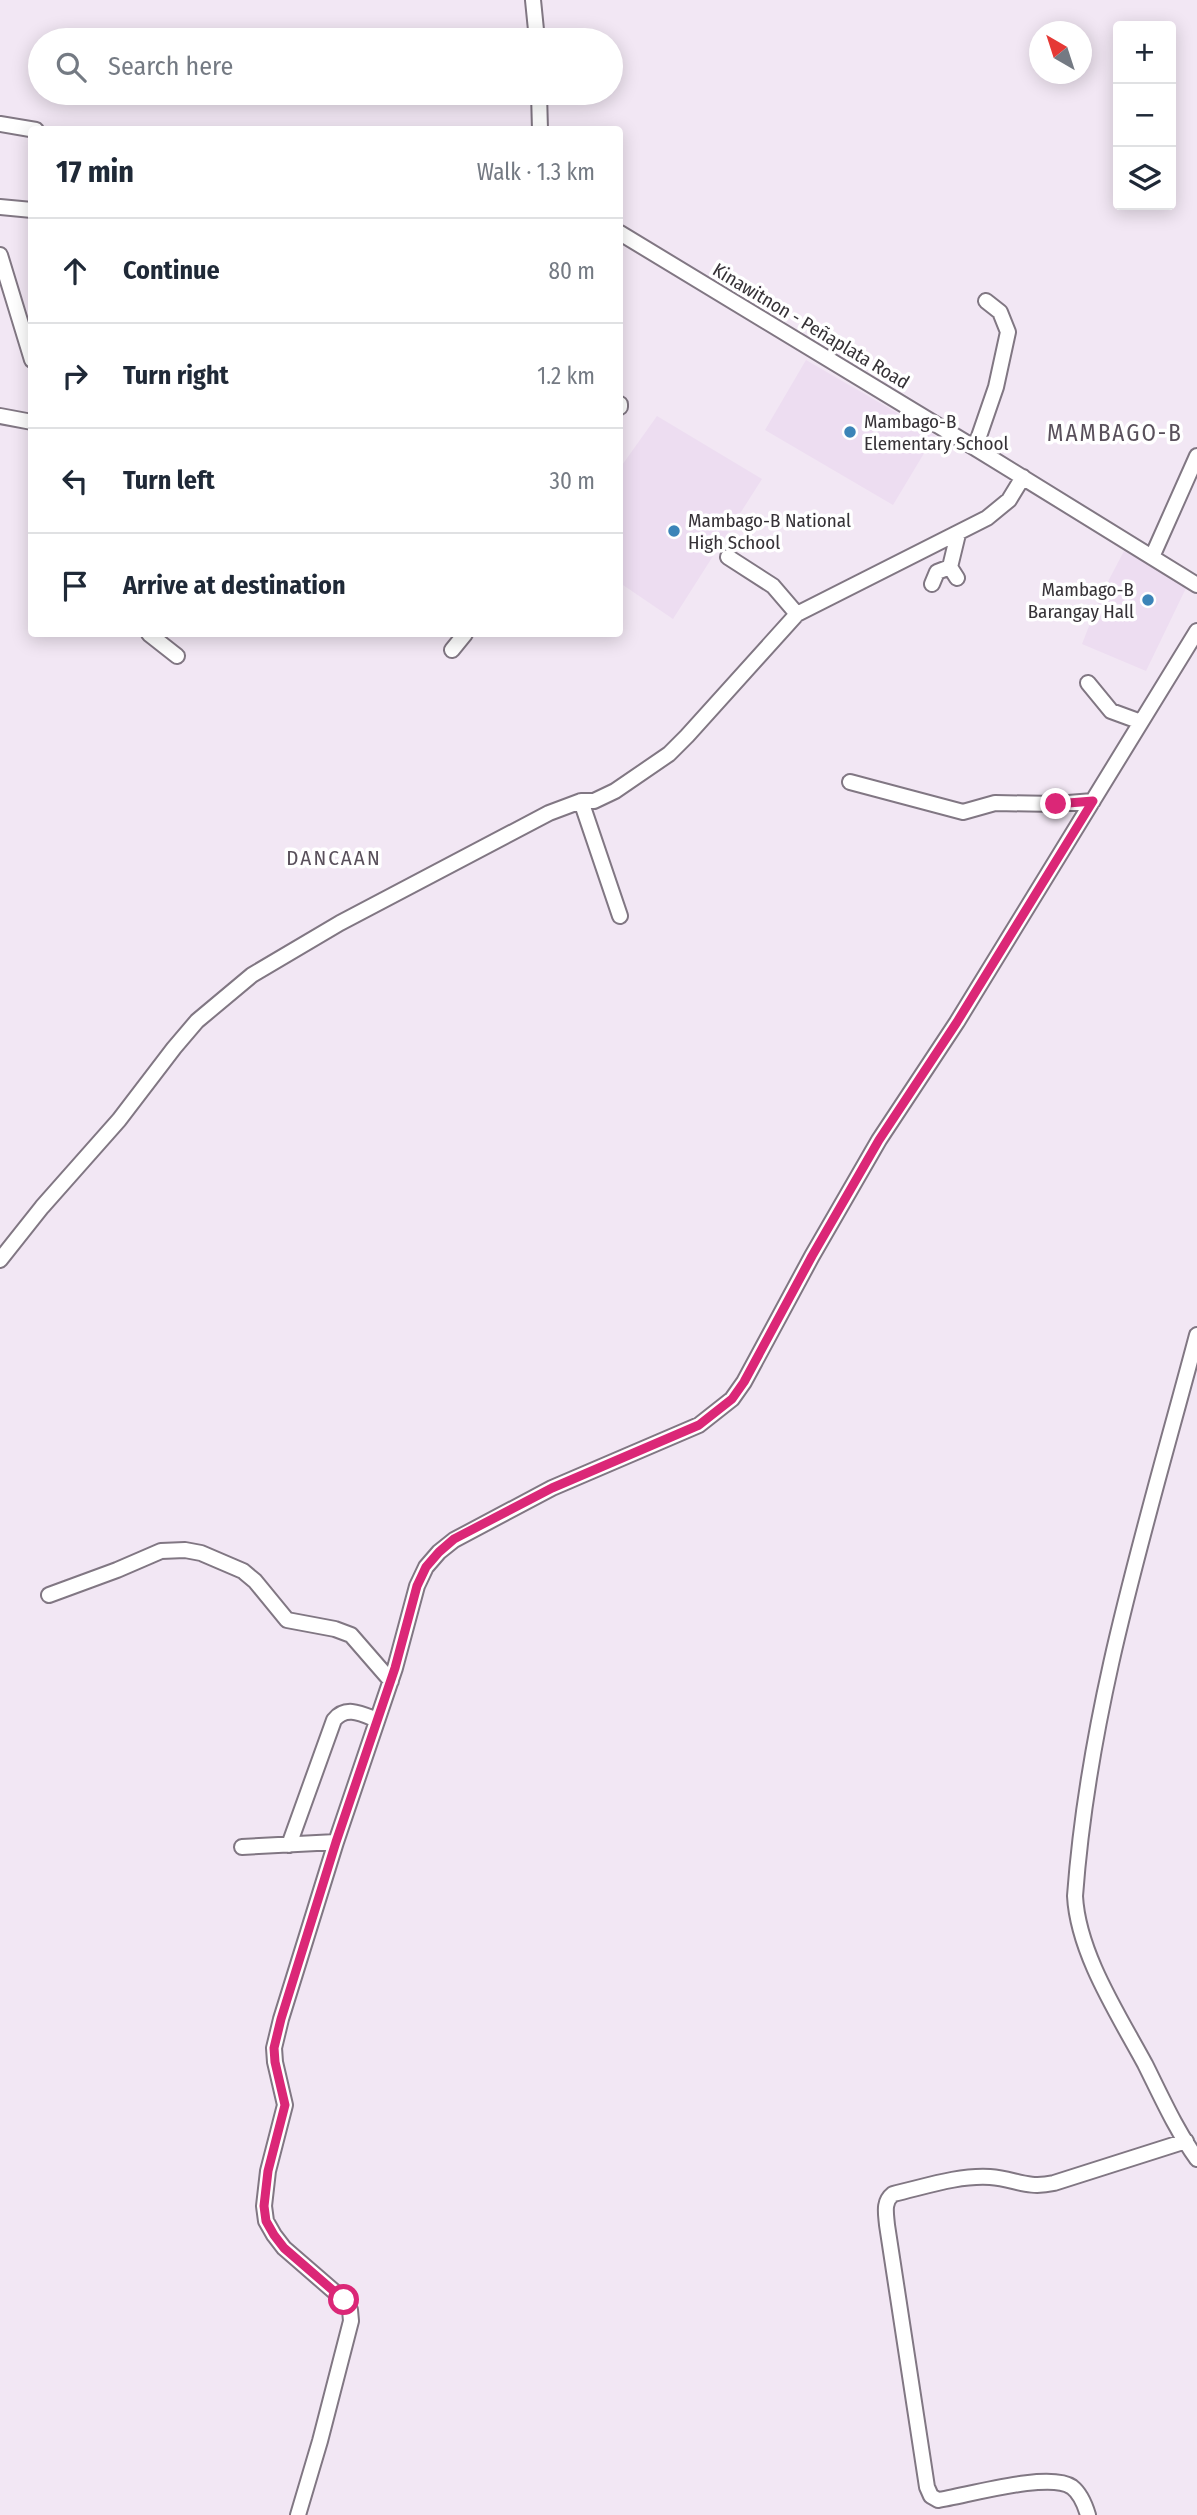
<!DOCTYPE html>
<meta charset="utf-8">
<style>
:root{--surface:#fff;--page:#f6f6f7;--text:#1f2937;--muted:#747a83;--line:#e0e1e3}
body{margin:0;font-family:"Fira Sans Condensed",sans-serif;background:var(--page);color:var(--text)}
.controls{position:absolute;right:21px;top:21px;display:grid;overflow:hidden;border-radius:7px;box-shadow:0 4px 18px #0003}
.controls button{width:63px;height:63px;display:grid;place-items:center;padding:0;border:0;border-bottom:2px solid var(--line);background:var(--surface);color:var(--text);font:35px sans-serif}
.compass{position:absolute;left:1029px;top:21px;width:63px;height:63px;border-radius:50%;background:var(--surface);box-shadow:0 4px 18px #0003;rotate:321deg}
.stop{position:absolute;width:21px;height:21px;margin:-16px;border:5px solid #db2777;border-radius:50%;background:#fff}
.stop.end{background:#db2777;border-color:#fff;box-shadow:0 2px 7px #0008}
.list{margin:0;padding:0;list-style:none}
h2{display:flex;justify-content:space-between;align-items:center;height:91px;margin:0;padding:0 28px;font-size:30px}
h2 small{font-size:23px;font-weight:400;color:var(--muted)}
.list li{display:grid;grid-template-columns:46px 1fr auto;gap:21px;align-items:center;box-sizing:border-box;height:105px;padding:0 28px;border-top:2px solid var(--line)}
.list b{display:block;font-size:26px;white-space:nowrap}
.list em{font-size:23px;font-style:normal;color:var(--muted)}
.icon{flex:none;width:38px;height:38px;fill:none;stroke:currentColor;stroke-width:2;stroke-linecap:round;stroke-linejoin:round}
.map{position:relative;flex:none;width:1197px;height:2515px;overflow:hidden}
.search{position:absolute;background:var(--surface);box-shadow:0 4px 18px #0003;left:28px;top:28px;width:595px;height:77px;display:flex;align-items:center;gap:18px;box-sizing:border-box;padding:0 24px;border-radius:38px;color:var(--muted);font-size:26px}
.panel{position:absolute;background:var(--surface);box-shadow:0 4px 18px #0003;left:28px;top:126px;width:595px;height:511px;border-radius:7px}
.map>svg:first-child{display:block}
.built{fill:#edddf1}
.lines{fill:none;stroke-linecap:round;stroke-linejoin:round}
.minor-casing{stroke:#817783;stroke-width:18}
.minor{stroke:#fff;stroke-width:14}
.route{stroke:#db2777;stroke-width:9}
.poi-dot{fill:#3b84b8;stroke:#fff;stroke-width:2.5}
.labels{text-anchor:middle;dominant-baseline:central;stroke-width:7;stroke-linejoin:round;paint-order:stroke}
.street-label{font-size:19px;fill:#363237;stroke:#fff}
.poi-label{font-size:19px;fill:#363237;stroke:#fff;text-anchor:start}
.neighbourhood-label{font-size:21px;letter-spacing:2px;fill:#59505b;stroke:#fff}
.quarter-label{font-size:23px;letter-spacing:2px;fill:#59505b;stroke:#fff}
</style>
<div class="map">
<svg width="1197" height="2515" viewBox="0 0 1197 2515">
<rect width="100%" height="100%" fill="#f2e7f4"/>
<path class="built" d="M806 360 935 435 893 505 765 430Z
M657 416 762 479 673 619 620 583V468Z
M1124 551 1187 586 1146 671 1082 644 1102 593Z"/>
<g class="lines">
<defs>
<path id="minor" d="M533 0 537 40
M539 93 540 130
M0 124 36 130
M0 207 32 210
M620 233 975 448 1197 585
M0 255 32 360
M620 404V407
M0 416 32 422
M975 448 996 387 1008 332 1000 312 986 301
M728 557 773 586 797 614
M1152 557 1197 456
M957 578 950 567 958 534
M932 584 937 572 950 567
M149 634 177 656
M452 650 465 634
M1088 683 1111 711 1141 722
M850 782 963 812 995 803 1056 804 1093 801
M581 801 620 916
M0 1260 42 1207 119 1120 174 1048 197 1021 252 975 340 923 549 813 581 801H594L615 791 669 754 687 736 797 614 987 518 1009 500 1023 477
M1197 1335C1148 1520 1089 1704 1075 1896 1078 1953 1118 2014 1145 2064 1161 2096 1176 2130 1197 2159
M49 1595 117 1570 161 1551 185 1550 201 1553 243 1571 255 1581 287 1620 335 1629 351 1635 391 1681
M289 1845 334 1720C346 1705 362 1714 377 1720
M242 1847 336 1842
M298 2515 320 2441 351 2321 350 2310 344 2300 284 2248 274 2235 266 2221 264 2206 268 2171 285 2105 275 2062 274 2048 281 2019 336 1842 395 1668 417 1586 426 1567 439 1552 454 1540 552 1488 699 1425 732 1399 744 1382 812 1256 879 1140 957 1022 1197 631
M1088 2515C1085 2505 1081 2494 1072 2487 1049 2471 966 2496 938 2500L931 2496 927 2487 887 2225C886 2213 883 2202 893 2194 924 2187 958 2175 990 2177 1016 2179 1026 2189 1054 2183L1186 2141"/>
</defs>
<use href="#minor" class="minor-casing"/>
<use href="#minor" class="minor"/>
</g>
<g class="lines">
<path class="route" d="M344 2300 284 2248 274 2235 266 2221 264 2206 268 2171 285 2105 275 2062 274 2048 281 2019 336 1842 395 1668 417 1586 426 1567 439 1552 454 1539 552 1488 699 1425 732 1399 744 1382 812 1256 879 1140 957 1022 1093 801 1056 804"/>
</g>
<g class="poi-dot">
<circle cx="850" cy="432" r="7"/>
<circle cx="674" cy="531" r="7"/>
<circle cx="1148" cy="600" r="7"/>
</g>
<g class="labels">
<g class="street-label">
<text transform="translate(811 326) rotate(31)">Kinawitnon - Peñaplata Road</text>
</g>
<g class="poi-label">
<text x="864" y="421">Mambago-B<tspan x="864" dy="22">Elementary School</tspan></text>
<text x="688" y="520">Mambago-B National<tspan x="688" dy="22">High School</tspan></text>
<text x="1134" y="589" text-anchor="end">Mambago-B<tspan x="1134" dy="22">Barangay Hall</tspan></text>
</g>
<g class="neighbourhood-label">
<text x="334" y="858">DANCAAN</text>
</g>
<g class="quarter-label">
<text x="1115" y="433">MAMBAGO-B</text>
</g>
</g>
</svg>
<div class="controls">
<button>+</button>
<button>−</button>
<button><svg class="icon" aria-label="layers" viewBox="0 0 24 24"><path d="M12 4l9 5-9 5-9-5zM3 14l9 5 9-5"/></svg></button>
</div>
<svg class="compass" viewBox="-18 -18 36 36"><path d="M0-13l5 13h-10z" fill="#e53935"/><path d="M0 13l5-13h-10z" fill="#747a83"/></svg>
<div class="stop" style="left:344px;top:2300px"></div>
<div class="stop end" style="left:1056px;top:804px"></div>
<div class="search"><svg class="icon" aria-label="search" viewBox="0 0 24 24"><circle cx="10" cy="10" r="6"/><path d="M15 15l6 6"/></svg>Search here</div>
<section class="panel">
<h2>17 min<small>Walk · 1.3 km</small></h2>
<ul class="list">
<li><svg class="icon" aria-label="ahead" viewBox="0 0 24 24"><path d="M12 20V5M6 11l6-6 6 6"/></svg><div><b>Continue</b></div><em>80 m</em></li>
<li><svg class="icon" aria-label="right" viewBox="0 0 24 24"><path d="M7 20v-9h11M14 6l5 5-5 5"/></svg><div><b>Turn right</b></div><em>1.2 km</em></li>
<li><svg class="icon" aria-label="left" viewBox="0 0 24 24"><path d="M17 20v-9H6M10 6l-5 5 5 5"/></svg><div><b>Turn left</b></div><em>30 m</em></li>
<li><svg class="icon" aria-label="arrive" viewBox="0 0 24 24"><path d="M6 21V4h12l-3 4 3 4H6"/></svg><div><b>Arrive at destination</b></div></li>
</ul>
</section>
</div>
